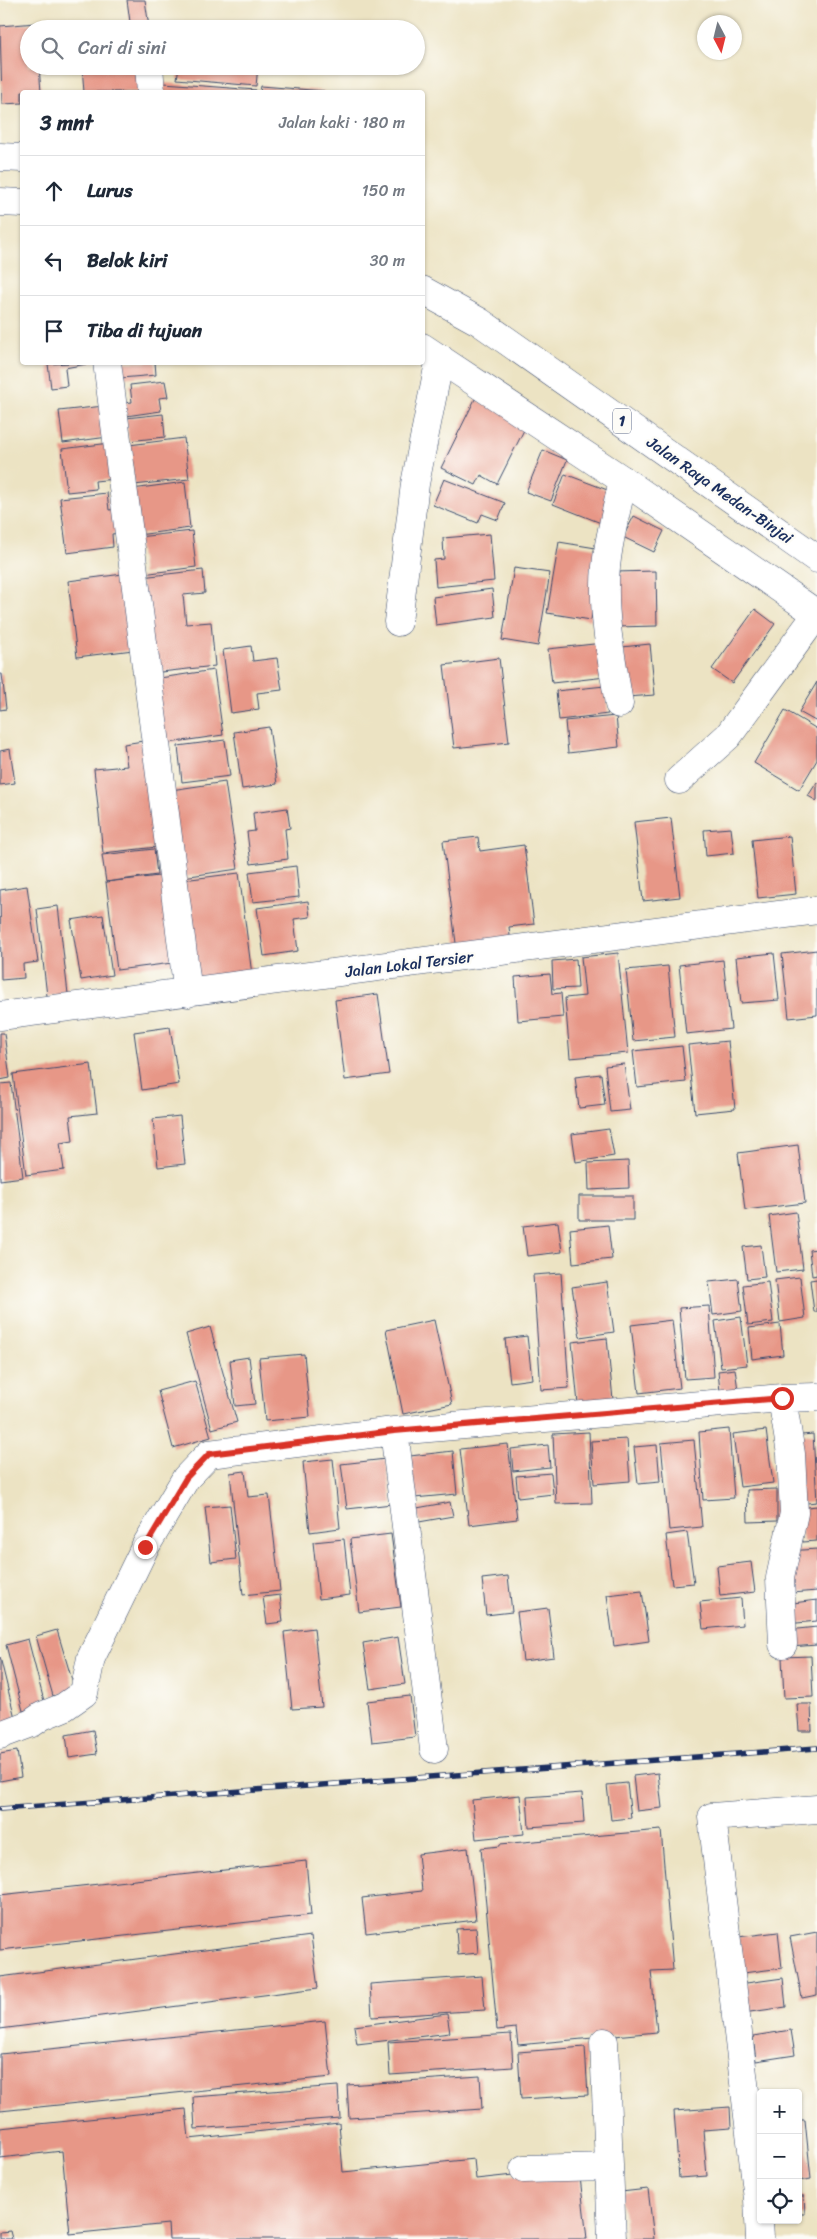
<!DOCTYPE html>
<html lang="id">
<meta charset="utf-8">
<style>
:root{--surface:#fff;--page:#f6f6f7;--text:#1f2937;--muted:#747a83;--line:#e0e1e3}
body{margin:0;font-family:Sriracha,sans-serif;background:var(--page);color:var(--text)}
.controls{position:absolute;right:15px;bottom:15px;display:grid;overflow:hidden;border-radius:5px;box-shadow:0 1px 4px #0004}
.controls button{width:45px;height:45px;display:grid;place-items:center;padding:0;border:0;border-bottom:1px solid var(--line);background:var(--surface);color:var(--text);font:25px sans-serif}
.compass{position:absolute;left:697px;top:15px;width:45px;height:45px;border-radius:50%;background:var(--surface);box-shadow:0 1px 4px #0004;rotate:173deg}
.stop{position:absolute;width:15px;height:15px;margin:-11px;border:4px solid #d93025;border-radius:50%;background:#fff}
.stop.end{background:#d93025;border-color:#fff;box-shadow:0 1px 5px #0008}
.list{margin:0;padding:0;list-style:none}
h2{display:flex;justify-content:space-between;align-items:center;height:65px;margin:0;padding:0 20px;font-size:21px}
h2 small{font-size:16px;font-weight:400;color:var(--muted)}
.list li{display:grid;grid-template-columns:32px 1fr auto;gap:15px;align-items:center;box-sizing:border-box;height:70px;padding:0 20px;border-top:1px solid var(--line)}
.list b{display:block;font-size:19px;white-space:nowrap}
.list em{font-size:16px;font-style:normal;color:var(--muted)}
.icon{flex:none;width:28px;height:28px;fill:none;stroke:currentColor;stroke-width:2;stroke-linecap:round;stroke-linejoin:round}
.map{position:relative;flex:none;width:817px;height:2239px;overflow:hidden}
.search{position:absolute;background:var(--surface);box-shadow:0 1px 4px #0004;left:20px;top:20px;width:405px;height:55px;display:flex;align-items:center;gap:12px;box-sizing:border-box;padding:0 18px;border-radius:28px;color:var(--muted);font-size:19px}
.panel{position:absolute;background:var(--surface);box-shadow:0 1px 4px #0004;left:20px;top:90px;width:405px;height:275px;border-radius:5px}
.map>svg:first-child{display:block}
.building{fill:#e79787}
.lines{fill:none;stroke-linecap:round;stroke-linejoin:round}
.minor-casing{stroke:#3a4a6d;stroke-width:29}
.major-casing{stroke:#3a4a6d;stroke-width:29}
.minor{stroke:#fff;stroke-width:28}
.major{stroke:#fff;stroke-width:28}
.rail-casing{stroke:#1b2f5e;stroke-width:5.5}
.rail{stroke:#fdfcf7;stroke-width:4;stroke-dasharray:11;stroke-linecap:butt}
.route{stroke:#d93025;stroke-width:6}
.labels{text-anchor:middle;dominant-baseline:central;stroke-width:5;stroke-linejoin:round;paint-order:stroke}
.shield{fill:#fdfcf7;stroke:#5f6c8c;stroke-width:1}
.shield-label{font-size:15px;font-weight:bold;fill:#1b2f5e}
.street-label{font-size:16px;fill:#1b2f5e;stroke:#fdfcf7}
</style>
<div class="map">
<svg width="817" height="2239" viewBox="0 0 817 2239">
<rect width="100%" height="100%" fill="#fdfcf7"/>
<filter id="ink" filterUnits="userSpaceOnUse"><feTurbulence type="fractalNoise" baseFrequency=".02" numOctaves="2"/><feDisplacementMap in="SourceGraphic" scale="10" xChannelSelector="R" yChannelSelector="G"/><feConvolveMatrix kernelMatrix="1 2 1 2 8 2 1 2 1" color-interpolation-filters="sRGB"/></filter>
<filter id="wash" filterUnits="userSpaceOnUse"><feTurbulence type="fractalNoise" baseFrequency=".0096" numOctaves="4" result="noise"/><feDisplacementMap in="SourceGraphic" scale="20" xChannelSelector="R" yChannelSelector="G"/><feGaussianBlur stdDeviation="1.12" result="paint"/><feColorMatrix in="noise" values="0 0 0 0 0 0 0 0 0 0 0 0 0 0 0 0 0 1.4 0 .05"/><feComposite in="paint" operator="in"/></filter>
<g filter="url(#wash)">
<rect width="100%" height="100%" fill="#ece3c3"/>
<g id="blocks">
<path class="building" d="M127 0H145L149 27 131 29Z
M36 23V29H29V66H39L41 92H22V103L2 104 0 26Z
M82 66H140L142 92H84Z
M179 66H258L256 86 177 79Z
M164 83 256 90 255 92H163Z
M261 86 324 91V92H260Z
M97 362 65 368 67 386 51 388 48 364Z
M119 362H155L156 375 121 378Z
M165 381 168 397 159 398 161 411 126 416 124 403 132 402 130 385Z
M475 399 527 424 497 484 481 475 476 485 441 468Z
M104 406 108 437 63 443 59 411Z
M163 414 165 437 129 441 126 418Z
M184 438 189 479 134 485 129 445Z
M110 443 115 479 95 481 96 489 67 492 62 449Z
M543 450 567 460 551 501 526 492Z
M565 474 618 494 606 525 553 504Z
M444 479 505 503 498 520 482 514 478 523 433 505Z
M185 482 190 528 138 535 132 489Z
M107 493 109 510 117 509 119 533 112 534 113 547 67 553 60 498Z
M634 516 664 531 654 552 623 537Z
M192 531 196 567 143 574 138 537Z
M490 534 494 581 436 587 434 560 444 559 443 538Z
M559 542 602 549 591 620 547 613Z
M514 568 550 573 538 646 502 640Z
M203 570 205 593 183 595 186 624 211 622 215 666 152 673 141 577Z
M656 571 657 626 616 627 615 572Z
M123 574 133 650 77 657 68 581Z
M492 589 495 617 436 625 433 597Z
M755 609 775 624 732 683 712 669Z
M603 643 606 677 552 683 548 649Z
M650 644 655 695 627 697 622 647Z
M251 646 253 661 277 658 282 690 257 693 259 709 231 713 223 650Z
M499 658 509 742 454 748 444 665Z
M214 670 223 735 162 744 153 679Z
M0 674H2L6 709 0 710Z
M817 682V722L799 712Z
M605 686 608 714 559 720 556 691Z
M785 710 817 729V760L799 790 754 763Z
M616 716 619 747 568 753 565 721Z
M269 727 277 784 242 789 234 732Z
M225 740 230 776 182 782 178 746Z
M143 741 166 846 103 853 94 769 127 766 124 744Z
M10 749 15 783 0 785V751Z
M225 782 238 869 183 877 171 790Z
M817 782V801L808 796Z
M287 808 290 828 285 829 288 859 251 864 247 832 255 831 253 813Z
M671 818 680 897 643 901 634 822Z
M731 828 734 853 706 856 704 830Z
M790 836 796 894 758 898 752 840Z
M478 837 480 851 524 845 534 924 509 927 511 944 457 951 443 841Z
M154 849 157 875 106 882 102 855Z
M296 866 299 897 253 902 249 872Z
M239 873 252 975 196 982 183 880Z
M168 875 172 963 117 970 106 882Z
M27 886 38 962 23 964 24 978 1 980 0 890Z
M308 901 310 917 294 919 298 951 264 956 257 908Z
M58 906 68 994 47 996 37 909Z
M103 915 112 975 81 980 71 920Z
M817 950V1015L789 1018 782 954Z
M618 953 628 1053 570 1058 565 998 585 996 581 957Z
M774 953 779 1000 741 1003 736 957Z
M576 959 578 988 553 989 552 961Z
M723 960 731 1029 686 1034 679 965Z
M668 966 675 1037 633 1041 626 970Z
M550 974 552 994 561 993 563 1017 518 1021 515 977Z
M378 994 389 1074 345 1080 335 1000Z
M170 1027 179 1084 142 1090 134 1032Z
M0 1033H4L10 1078 0 1080Z
M728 1041 735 1109 695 1113 688 1045Z
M682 1046 686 1082 637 1087 633 1051Z
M91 1064 97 1113 70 1116 73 1141 60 1143 64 1170 26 1175 13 1074Z
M624 1064 630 1110 610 1112 605 1066Z
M601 1074 605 1105 579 1108 575 1077Z
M11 1083 23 1177 0 1180V1084Z
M180 1116 185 1164 158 1167 153 1119Z
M609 1129 614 1156 576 1162 572 1134Z
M798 1145 805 1203 745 1210 738 1153Z
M628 1161 629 1188 589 1190 588 1163Z
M579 1196H633V1220H579Z
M796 1212 803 1269 776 1272 769 1216Z
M558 1222 562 1252 527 1256 523 1226Z
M608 1225 612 1259 573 1263 570 1229Z
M761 1245 765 1277 747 1279 743 1247Z
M817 1249V1275L812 1276 809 1250Z
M561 1273 569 1388 541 1390 533 1275Z
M800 1277 805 1318 780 1322 775 1280Z
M738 1279 742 1311 713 1315 709 1282Z
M817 1279V1312H814L810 1280Z
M607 1282 614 1332 580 1337 572 1287Z
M768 1282 773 1322 748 1325 743 1285Z
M709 1306 714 1377 685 1379 679 1308Z
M741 1317 747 1365 721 1368 715 1321Z
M434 1320 452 1404 403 1414 386 1330Z
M672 1320 680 1388 639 1393 631 1325Z
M780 1324 783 1355 752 1359 749 1328Z
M210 1327 237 1422 212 1429 186 1334Z
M527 1336 532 1379 510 1382 505 1339Z
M607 1338 613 1400 578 1404 572 1342Z
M304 1354 310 1417 265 1421 259 1358Z
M249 1357 255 1404 235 1406 230 1360Z
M735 1369 738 1390 720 1392 718 1371Z
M195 1381 211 1437 173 1448 158 1391Z
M729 1429 734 1498 703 1500 699 1432Z
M766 1430 773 1483 740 1487 733 1434Z
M589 1432 592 1503 556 1504 553 1434Z
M813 1434 817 1502 797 1504 791 1436Z
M627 1439 630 1481 594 1484 591 1441Z
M694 1440 702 1527 669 1530 661 1443Z
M508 1444 517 1519 469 1525 460 1449Z
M548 1445 550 1467 513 1471 511 1449Z
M657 1445 660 1482 638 1484 634 1447Z
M453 1451 457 1494 414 1498 410 1456Z
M333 1459 340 1528 310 1532 303 1462Z
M386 1459 392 1504 347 1509 341 1464Z
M245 1471 248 1497 269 1495 280 1591 243 1595 230 1473Z
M551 1473 553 1494 518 1498 516 1476Z
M777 1489V1521L748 1522 747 1490Z
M450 1502 453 1516 419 1522 417 1508Z
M230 1505 236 1559 211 1562 205 1507Z
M817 1506V1541L803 1542 798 1508Z
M687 1532 694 1583 672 1585 666 1535Z
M391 1534 401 1607 359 1612 350 1539Z
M344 1539 350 1595 319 1599 313 1542Z
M817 1549V1591L792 1593 788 1551Z
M751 1562 755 1592 720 1596 717 1566Z
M508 1576 512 1612 486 1615 482 1579Z
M642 1591 649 1641 614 1646 607 1595Z
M280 1595 283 1622 267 1624 263 1597Z
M741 1598 743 1625 703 1629 700 1602Z
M817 1600V1621L787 1624 785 1604Z
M548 1608 554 1657 523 1661 517 1612Z
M817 1627V1645L790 1647 788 1630Z
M314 1628 322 1707 292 1709 284 1632Z
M57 1630 75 1690 53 1696 36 1636Z
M398 1637 405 1684 370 1689 363 1643Z
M28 1639 45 1705 23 1711 6 1645Z
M811 1656 813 1697 784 1698 782 1657Z
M0 1657 16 1722 0 1725Z
M410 1696 415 1737 372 1742 367 1701Z
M797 1704H811L812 1731H799Z
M93 1730 97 1754 69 1758 66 1735Z
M17 1751 21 1777 0 1781V1754Z
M658 1773 662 1808 637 1811 633 1776Z
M627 1783 631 1818 611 1820 607 1785Z
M582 1793 584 1823 529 1827 527 1797Z
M520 1795 524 1834 476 1839 472 1800Z
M661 1830 673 1970 651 1971 657 2032 518 2045 516 2028 497 2030 481 1848 500 1846V1844Z
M468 1848 476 1920 366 1933 362 1898 422 1891 418 1854Z
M306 1861 311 1915 0 1950V1895Z
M476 1928 478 1953 458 1955 456 1929Z
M778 1932 782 1968 743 1973 738 1937Z
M817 1932V1995L802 1998 790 1937Z
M311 1936 318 1988 0 2029V1977Z
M482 1976 485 2010 372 2017 370 1984Z
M783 1978 786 2007 743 2013 739 1984Z
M447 2014 450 2033 357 2044 354 2026Z
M325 2021 331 2077 0 2111V2054Z
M791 2030 795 2055 756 2061 753 2036Z
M511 2034 513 2067 390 2075 388 2042Z
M585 2047 588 2095 521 2099 518 2052Z
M480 2076 482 2109 349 2118 347 2085Z
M338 2086 340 2118 195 2129 193 2097Z
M730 2107 731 2128 703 2130 707 2176 679 2178 674 2111Z
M186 2109 189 2139 339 2123 343 2172 474 2159 476 2179 579 2168 587 2239H169L168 2224 70 2234 62 2151 0 2158V2128Z
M798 2120H805L811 2179 798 2181Z
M648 2189 654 2239H626L621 2192Z
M798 2196H804L805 2214H798Z
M10 2231 12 2239H0V2232Z"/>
</g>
</g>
<g filter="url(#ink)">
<use href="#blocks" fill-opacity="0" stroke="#3a4a6d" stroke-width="1"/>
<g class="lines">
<defs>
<path id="minor" d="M149 66 151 92
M107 362 188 993
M398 622 415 484 440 358
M619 704C613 665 604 626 605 586 605 551 616 514 623 480
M679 780 728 736 817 614
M0 1016 817 910
M782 1398 791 1454 794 1513 780 1578 783 1644
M394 1431 434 1749
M0 1735 32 1723 42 1716 64 1707 84 1693 91 1658 145 1547 186 1478 209 1454 394 1431 782 1398 817 1397
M604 2042 612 2239
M524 2169 609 2167
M760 2239 758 2199 712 1817 817 1809"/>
<path id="major" d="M0 157 22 158
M0 202 22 203
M422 290 480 322 817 559
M422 347 623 480 817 614"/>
</defs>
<use href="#minor" class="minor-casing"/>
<use href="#major" class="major-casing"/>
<use href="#minor" class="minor"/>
<use href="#major" class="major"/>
<defs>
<path id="rail" d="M0 1809 817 1748"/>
</defs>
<use href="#rail" class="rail-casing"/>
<use href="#rail" class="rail"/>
</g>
</g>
<g class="lines" filter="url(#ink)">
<path class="route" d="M145 1547 186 1478 209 1454 394 1431 782 1398"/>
</g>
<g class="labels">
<rect class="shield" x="613" y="408.5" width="18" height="25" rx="4"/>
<g class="shield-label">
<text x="622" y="421">1</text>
</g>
<g class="street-label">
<text transform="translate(720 490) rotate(35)">Jalan Raya Medan-Binjai</text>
<text transform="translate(409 964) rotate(-7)">Jalan Lokal Tersier</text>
</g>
</g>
</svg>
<div class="controls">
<button>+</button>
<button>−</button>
<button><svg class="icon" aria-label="locate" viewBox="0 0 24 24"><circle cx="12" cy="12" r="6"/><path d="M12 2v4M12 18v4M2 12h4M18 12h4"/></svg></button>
</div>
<svg class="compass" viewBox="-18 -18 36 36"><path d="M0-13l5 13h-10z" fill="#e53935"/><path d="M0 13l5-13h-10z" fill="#747a83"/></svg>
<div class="stop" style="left:782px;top:1398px"></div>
<div class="stop end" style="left:145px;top:1547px"></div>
<div class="search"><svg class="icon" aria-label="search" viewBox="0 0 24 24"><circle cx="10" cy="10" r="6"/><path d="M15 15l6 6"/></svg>Cari di sini</div>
<section class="panel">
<h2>3 mnt<small>Jalan kaki · 180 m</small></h2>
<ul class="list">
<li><svg class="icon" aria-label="ahead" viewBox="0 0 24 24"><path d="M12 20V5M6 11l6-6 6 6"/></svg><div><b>Lurus</b></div><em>150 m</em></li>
<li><svg class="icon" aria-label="left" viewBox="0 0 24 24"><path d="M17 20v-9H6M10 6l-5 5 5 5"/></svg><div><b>Belok kiri</b></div><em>30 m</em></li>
<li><svg class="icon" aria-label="arrive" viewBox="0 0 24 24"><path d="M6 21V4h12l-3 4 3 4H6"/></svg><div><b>Tiba di tujuan</b></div></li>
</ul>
</section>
</div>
